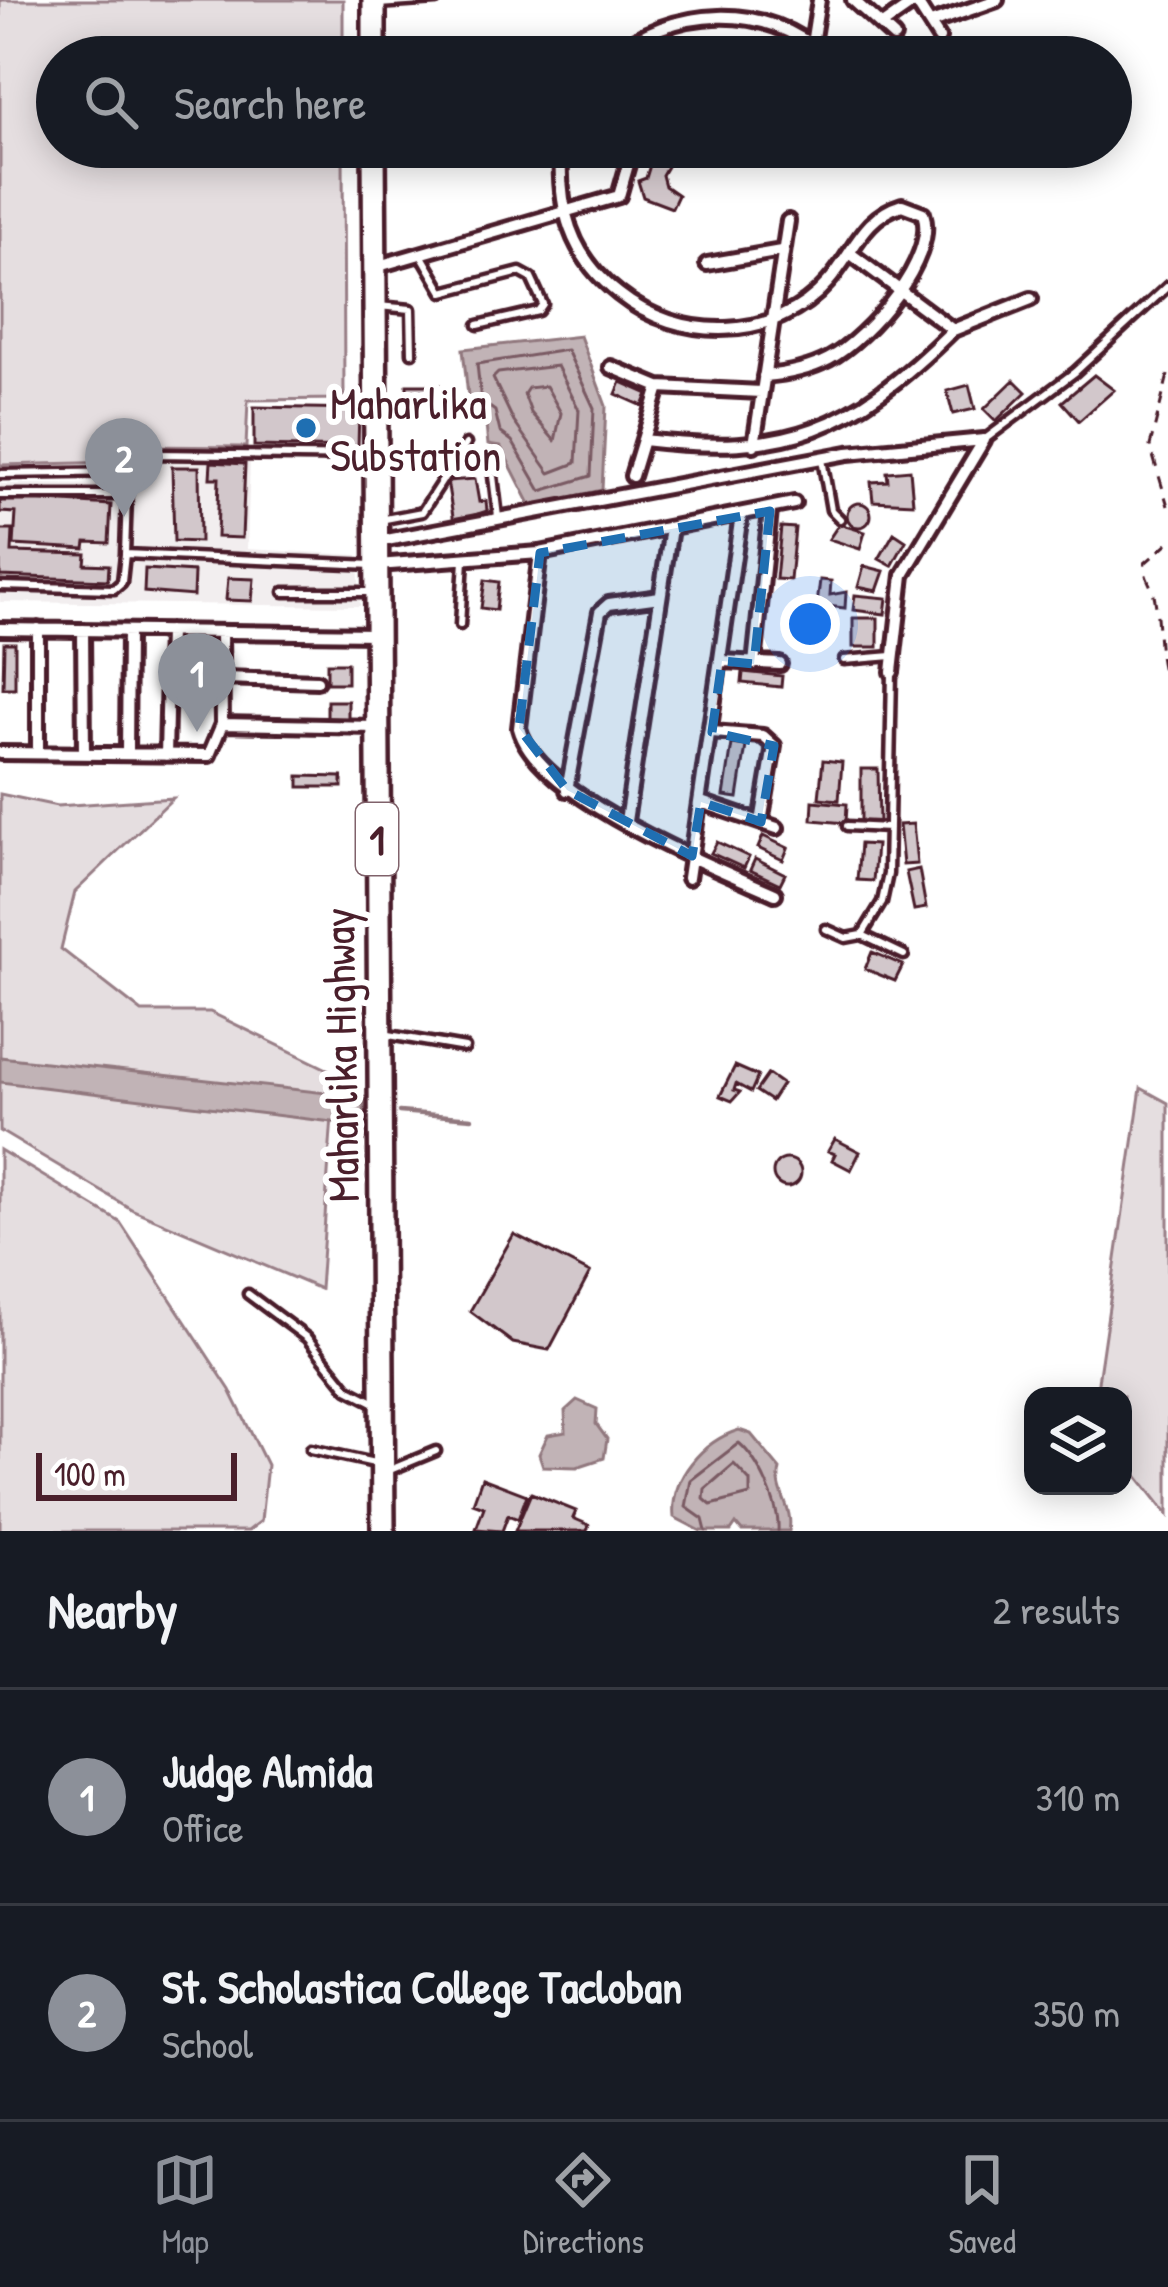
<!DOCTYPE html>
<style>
:root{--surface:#171b24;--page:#20242c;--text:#f1f3f6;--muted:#9ea1a6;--line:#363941;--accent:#8c9099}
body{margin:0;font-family:"Patrick Hand",sans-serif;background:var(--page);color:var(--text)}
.controls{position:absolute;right:36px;bottom:36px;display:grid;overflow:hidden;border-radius:24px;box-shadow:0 6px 30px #0003}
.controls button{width:108px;height:108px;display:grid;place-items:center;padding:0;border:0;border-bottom:3px solid var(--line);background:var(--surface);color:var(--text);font:60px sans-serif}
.scale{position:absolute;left:36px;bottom:30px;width:201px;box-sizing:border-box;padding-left:12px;border:6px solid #4a1f2b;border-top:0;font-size:33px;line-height:42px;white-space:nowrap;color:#4a1f2b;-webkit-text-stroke:9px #fff;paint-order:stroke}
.you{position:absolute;left:810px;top:624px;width:42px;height:42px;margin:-30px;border:9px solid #fff;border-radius:50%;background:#1a73e8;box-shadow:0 0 0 18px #1a73e833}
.badge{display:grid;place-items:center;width:78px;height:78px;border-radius:50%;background:var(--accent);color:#fff;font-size:39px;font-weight:700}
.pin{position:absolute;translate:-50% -99px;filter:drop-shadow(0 3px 6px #0008)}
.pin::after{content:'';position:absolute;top:63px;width:42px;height:36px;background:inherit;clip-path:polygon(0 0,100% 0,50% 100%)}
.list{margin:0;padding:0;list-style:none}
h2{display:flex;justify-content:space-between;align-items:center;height:156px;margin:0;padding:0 48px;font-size:51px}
h2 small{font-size:39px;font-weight:400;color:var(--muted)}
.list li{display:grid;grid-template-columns:78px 1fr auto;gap:36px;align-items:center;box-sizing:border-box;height:216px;padding:0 48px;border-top:3px solid var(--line)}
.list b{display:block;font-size:45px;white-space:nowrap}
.list p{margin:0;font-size:39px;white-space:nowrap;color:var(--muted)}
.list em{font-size:39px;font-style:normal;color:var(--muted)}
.icon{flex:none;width:66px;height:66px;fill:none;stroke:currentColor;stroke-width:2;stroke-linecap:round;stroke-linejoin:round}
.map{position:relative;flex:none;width:1168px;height:1531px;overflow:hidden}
.search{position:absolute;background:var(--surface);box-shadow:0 6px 30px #0003;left:36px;right:36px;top:36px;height:132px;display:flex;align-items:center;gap:30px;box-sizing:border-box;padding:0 42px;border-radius:66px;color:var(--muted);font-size:45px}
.sheet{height:588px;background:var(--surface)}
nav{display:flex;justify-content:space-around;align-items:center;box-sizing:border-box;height:168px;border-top:3px solid var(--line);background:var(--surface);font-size:33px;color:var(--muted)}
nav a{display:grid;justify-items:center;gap:6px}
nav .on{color:var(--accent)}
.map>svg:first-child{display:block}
.built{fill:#f2eeef}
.green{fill:#e5dee0;stroke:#987e86;stroke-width:3}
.water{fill:#c1b3b6;stroke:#91787e;stroke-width:3}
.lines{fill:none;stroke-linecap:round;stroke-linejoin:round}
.shore{stroke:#7a5a63;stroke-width:3}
.stream{stroke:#91787e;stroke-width:4.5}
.building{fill:#d2c7cb;stroke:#4a1f2b;stroke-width:3}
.lane-casing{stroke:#4a1f2b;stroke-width:15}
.street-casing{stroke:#4a1f2b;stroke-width:20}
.highway-casing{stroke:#4a1f2b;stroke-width:30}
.path{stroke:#4a1f2b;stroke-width:3;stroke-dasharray:12 9;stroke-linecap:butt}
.lane{stroke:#fff;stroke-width:6}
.street{stroke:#fff;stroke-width:10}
.highway{stroke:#fff;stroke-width:21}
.marked{fill:#1f6fb2;fill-opacity:0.2;stroke:#1f6fb2;stroke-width:9;stroke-dasharray:24 15;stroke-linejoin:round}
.poi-dot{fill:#1f6fb2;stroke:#fff;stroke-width:4.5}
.labels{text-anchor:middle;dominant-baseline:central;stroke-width:12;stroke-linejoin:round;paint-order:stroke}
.shield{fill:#fff;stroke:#80626b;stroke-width:3}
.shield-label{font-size:42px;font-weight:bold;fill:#4a1f2b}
.poi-label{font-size:45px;fill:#4a1f2b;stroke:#fff;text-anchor:start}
.street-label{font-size:45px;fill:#4a1f2b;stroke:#fff}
</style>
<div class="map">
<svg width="1168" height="1531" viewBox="0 0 1168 1531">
<rect width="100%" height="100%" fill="#fff"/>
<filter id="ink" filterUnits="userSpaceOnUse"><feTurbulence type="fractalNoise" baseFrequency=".00833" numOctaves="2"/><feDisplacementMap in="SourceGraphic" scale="24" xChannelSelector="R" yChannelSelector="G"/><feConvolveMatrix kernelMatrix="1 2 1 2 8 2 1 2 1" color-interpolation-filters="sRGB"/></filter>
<g filter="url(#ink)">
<path class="built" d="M250 459 247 549 358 555 360 606 0 602V484L133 485 160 460Z"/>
<path class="green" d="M0 0H343V57H57V147H343L344 399 248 400 246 447 142 446 118 462 0 465Z
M0 794 57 806 173 798 75 892 61 949 142 1012H210L335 1073 320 1289 133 1210 0 1131Z
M1141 1088 1168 1103V1515L1123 1458V1396H1096Z
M0 1150 120 1222 230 1390 267 1465 261 1521 248 1531H0Z"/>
<path class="water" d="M580 336 606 406 602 490 531 506 501 447 488 445 485 416 470 415 463 349Z
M0 1057 363 1097 366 1126 0 1082Z
M577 1400 597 1409 596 1424 607 1439 604 1458 577 1467 543 1466 539 1454 548 1435 566 1432 565 1411Z
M739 1430 751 1434 780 1469C774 1493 794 1506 789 1531H742L736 1524 731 1531H701L674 1517C670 1478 703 1441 739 1430Z"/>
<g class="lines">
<path class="shore" d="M567 350 594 408 591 476 541 491 512 441 500 432 495 411 481 401 477 364Z
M557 366 579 410 576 463 550 473 514 422 493 378 498 373Z
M546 386 561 413 555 441 531 413 524 394 528 388Z
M734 1464 750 1481V1495L711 1505 704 1499 705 1489Z
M706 1531 703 1519 686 1507 691 1480 739 1443C758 1459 780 1505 778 1531"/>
<path class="stream" d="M399 1112 472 1118"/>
</g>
<path class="building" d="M653 155 669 163 662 175 665 186 678 195 672 208 643 197 638 181 646 178Z
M1094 375 1114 390 1079 421 1062 402Z
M1014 380 1026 392 996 421 984 409Z
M621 382 648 394 643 406 616 394Z
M407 385H439V397H407Z
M969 385 975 409 953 414 947 391Z
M254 407 359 409 358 448 254 446Z
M211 462 245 464 242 538 217 537 219 478H210Z
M172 467H199L200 542 174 541Z
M910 470 913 503 873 501 871 482 888 481 887 472Z
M475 479 479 502 486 501 487 511 454 522 447 481Z
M0 498 111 505 109 543 86 542 85 549 14 545 16 513 0 512Z
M847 515a12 12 0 1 1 24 0a12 12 0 1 1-24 0Z
M839 524 865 532 860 549 829 539Z
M781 527 795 528 790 580 776 579Z
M0 530H13L12 552 86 554 85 564 109 565 108 580 0 576Z
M894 533 906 541 892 566 879 559Z
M864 566 884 571 877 591 858 587Z
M145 569 194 572 193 596 144 592Z
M228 578 254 579 252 601 226 600Z
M485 580 499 582 496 610 481 608Z
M820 580 831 581 830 595 846 592 845 608 817 605Z
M855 595 887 598 885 614 853 610Z
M853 618H878V647H853Z
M4 643H15V688H3Z
M196 644 211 645V678H196Z
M327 663H347V683H327Z
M743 672 782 676 781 687 742 683Z
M195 681H211V705H195Z
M327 701H348V721L327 720Z
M732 744 746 746 738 798 724 796Z
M823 760 842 762 839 800 819 798Z
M861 769H878L879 825H861Z
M299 776 342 777V787H299Z
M813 801 847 804 846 823 812 820Z
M913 824 917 864 903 865 899 825Z
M763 836 788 848 783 860 758 848Z
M717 842 749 857 744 868 711 853Z
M860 844 876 845 873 881 857 880Z
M755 859 785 874 780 884 750 870Z
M919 869 926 908 914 910 906 872Z
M872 952 903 965 895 981 865 969Z
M735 1066 758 1076 751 1092 736 1084 734 1090 740 1092 732 1101 720 1096Z
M768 1074 782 1084 771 1101 756 1091Z
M835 1139 860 1152 851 1170 832 1160 835 1154 828 1151Z
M773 1173a14 14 0 1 1 28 0a14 14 0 1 1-28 0Z
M514 1234 590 1273 549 1350 513 1343 470 1311Z
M482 1478 527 1495 518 1519 508 1515 502 1531 476 1529 484 1507 473 1503Z
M531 1493 576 1511 573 1518 589 1525 587 1531H515Z"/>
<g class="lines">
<defs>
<path id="lane" d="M378 4 436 0
M422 256 443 292 520 272 531 278 543 304 538 311 478 325
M378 306 411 309 412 353
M984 440 1075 372 1168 286
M822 459 831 510 840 519
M0 474 130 472 156 454 372 457
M493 476 498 517
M0 495H127L125 554 373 565
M380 520 422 512 466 444
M0 586 114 589 122 582 125 554
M284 592H372
M460 625 464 560
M844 660 892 656
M847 826 889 828
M826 929 846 938 862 935 904 955
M862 935 882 902 888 874 892 672
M383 1034 465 1048
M248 1294 307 1338 348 1389 379 1405
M311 1449 379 1464
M390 1470 436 1451"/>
<path id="street" d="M853 0 894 37
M916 2 939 38
M931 23 997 0
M882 25 918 0
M610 57C672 7 766 0 825 57
M810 57 819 0
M561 147C558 207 569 255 619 294 679 342 775 343 828 282 854 253 862 217 902 205L923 213C939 258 867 339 829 359 808 370 787 374 764 376
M851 254 953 330 1031 299
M707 264 781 251
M375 267 619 196 633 147
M611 367 659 387 761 392
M643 440C788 457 850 431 953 330
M754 445 788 221
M632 476 659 387
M376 542 848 453 984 440 903 575 892 672
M540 553 519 728C537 797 712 866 775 894
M377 565 540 553 794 503
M0 629 376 634
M38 629V752
M83 630 84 753
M722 661 780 664
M754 664 770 511
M224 678 317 681
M222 724 375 727
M712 732 763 736 774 746 761 822
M0 753 209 755 222 724 221 632
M127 754 128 632
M166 755 169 631
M567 790 600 612 609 604 660 597
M701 802 777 828
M626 821 671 528
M688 878 741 515"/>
<path id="highway" d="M374 0V57
M374 147 383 1531"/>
</defs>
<use href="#lane" class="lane-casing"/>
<use href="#street" class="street-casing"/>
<use href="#highway" class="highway-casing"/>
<path class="path" d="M1168 375 1150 446 1168 506
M1168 543 1145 563C1143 578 1153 585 1155 600 1160 630 1156 657 1168 687"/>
<use href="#lane" class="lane"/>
<use href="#street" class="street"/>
<use href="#highway" class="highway"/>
</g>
</g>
<path class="marked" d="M770 511 754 664 722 661 712 732 774 746 761 822 701 802 692 856 567 790 519 728 540 553Z"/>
<circle class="poi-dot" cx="306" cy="428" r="12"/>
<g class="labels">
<rect class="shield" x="356" y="803" width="42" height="72" rx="9"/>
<g class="shield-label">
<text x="377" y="839">1</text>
</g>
<g class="poi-label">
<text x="330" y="402">Maharlika<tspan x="330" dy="52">Substation</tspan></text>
</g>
<g class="street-label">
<text transform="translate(340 1055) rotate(-91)">Maharlika Highway</text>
</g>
</g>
</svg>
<div class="controls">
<button><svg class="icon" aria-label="layers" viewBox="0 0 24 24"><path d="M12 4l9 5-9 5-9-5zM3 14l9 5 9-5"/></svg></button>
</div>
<div class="scale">100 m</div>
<div class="you"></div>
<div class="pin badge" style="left:197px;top:732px">1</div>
<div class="pin badge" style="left:124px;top:517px">2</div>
<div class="search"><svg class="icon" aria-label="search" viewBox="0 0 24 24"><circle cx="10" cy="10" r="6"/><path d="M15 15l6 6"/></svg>Search here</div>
</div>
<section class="sheet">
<h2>Nearby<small>2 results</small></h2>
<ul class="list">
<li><span class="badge">1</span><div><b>Judge Almida</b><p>Office</p></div><em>310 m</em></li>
<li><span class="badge">2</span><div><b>St. Scholastica College Tacloban</b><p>School</p></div><em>350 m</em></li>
</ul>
</section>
<nav>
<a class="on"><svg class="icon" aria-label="map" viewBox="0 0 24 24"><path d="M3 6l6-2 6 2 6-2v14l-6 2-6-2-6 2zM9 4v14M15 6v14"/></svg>Map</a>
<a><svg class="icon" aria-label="directions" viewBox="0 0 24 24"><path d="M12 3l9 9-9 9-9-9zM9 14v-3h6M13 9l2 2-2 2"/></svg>Directions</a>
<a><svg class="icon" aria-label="saved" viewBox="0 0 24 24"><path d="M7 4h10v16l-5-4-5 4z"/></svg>Saved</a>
</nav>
